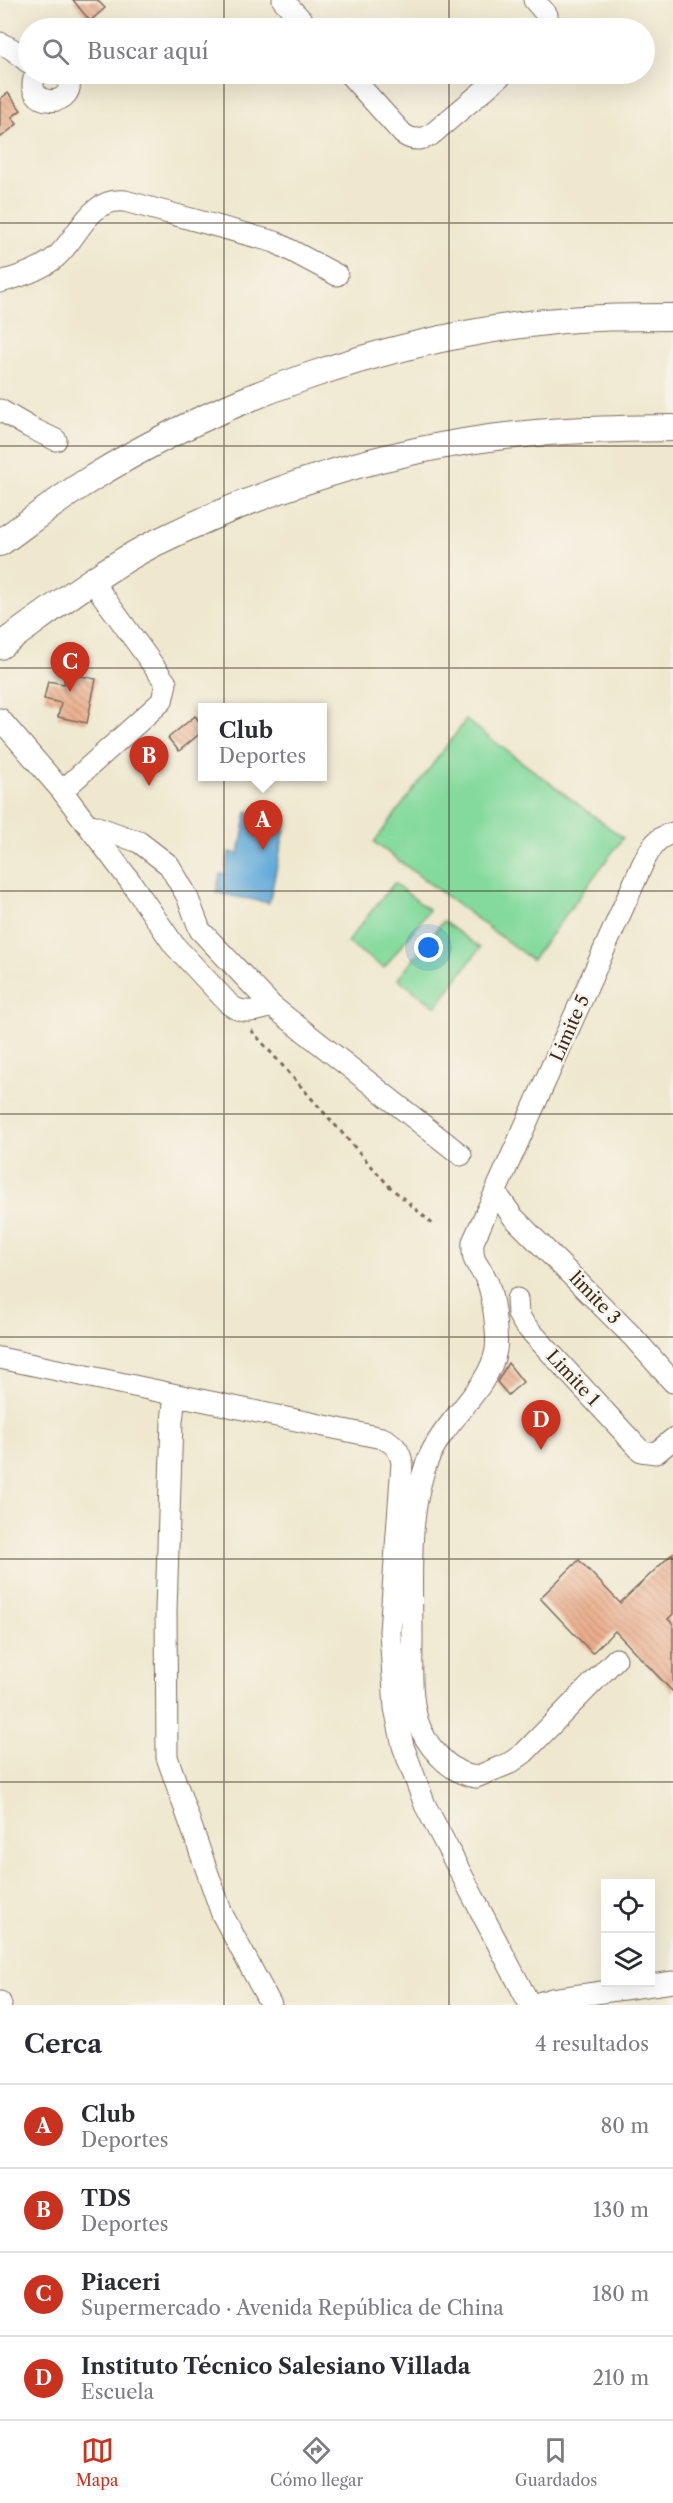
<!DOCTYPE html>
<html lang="es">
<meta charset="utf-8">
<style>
:root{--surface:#fff;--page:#f2f2f3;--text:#2b2b33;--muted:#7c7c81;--line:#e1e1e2;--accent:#c8321e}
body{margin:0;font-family:"Libre Caslon Text",serif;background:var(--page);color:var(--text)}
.controls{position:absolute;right:18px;bottom:18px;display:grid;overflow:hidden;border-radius:0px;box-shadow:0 6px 24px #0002}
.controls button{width:54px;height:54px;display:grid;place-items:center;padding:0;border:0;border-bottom:2px solid var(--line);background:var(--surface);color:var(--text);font:30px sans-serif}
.you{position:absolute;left:429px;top:948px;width:21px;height:21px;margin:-15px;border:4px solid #fff;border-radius:50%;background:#1a73e8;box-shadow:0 0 0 9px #1a73e833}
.badge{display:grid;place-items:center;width:39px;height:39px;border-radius:50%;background:var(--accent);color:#fff;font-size:20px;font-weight:700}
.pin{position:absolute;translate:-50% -50px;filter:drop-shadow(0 2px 3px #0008)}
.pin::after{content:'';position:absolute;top:32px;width:21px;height:18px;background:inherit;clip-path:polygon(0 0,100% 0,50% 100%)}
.popup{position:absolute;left:198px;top:703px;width:129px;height:78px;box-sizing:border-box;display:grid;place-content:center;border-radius:0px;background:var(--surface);filter:drop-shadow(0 2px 4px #0005);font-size:20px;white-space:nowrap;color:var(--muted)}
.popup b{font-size:22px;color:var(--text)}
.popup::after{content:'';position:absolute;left:50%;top:100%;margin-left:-12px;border:12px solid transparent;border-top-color:var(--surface)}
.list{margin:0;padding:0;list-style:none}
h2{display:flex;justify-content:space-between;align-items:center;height:78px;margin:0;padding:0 24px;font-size:26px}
h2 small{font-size:20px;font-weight:400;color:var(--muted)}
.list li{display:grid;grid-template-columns:39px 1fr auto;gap:18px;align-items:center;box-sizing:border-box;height:84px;padding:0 24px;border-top:2px solid var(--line)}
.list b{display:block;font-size:22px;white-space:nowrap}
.list p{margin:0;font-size:20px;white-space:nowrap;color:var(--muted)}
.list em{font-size:20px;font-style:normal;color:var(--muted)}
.icon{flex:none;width:33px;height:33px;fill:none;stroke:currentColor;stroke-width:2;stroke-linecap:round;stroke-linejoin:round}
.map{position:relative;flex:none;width:673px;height:2005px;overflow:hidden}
.search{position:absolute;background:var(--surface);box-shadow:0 6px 24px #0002;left:18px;right:18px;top:18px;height:66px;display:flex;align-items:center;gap:15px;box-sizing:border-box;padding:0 21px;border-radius:33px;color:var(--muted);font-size:22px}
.sheet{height:414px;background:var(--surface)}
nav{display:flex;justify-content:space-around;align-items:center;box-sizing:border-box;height:84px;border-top:2px solid var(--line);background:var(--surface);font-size:16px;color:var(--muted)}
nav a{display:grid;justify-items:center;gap:3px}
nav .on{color:var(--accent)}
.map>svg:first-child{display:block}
.pitch{fill:#84da9d;stroke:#60825e;stroke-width:1.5}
.water{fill:#62aad9;stroke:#4e6a7c;stroke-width:1.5}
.building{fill:url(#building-back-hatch)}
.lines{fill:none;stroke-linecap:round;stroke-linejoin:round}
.minor-casing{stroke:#7a6c5c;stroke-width:23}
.major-casing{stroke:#7a6c5c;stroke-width:28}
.path{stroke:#7a6c5c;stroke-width:3;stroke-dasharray:4.5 4.5;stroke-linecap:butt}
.minor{stroke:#fff;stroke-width:21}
.major{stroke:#fff;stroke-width:26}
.grid{fill:none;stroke:#3b2a1e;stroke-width:1.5;stroke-opacity:0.55}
.labels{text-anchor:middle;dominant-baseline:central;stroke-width:4.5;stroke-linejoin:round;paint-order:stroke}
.street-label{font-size:18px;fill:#3b2a1e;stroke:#f7f3e8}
</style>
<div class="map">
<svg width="673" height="2005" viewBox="0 0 673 2005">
<defs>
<pattern id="building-back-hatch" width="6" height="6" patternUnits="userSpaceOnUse" patternTransform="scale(1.5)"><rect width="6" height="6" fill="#ecaf8e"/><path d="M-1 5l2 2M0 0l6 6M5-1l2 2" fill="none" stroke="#c08f73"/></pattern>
</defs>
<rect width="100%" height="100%" fill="#f7f3e8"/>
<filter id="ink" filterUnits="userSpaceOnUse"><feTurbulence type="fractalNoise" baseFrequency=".0167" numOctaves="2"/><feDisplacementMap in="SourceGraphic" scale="12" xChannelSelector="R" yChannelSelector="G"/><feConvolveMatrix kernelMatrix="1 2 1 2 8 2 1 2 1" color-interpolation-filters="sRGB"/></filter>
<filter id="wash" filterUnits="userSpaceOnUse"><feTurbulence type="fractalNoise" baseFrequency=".008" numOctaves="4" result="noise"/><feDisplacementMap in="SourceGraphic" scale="24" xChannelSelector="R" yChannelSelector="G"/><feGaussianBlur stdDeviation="1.35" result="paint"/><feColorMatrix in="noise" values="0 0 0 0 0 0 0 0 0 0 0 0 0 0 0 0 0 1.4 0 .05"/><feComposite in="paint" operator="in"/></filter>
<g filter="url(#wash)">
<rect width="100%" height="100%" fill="#efe8cf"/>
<path class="pitch" d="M466 720 623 838 532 960 374 842Z
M394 883 429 910 384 968 347 942Z
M443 921 480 948 436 1007 398 979Z"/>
<path class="water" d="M247 811 287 819 269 903 216 893 220 874H225L229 852 239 854Z"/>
<g id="blocks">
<path class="building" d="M73 0H97L105 8 90 21Z
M8 93 21 110 12 117 17 124 0 138V99Z
M66 673 96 679 87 723 58 717 61 703 44 699 48 681 64 684Z
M195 716 203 726V731L179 751 168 738Z
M508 1363 523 1382 508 1395 497 1382Z
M673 1553V1614L668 1619 673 1624V1692L615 1631 592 1653 540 1598 579 1560 620 1603Z"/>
</g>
</g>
<g filter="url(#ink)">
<use href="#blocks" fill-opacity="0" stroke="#7a6c5c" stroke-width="1.5"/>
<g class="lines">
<defs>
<path id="minor" d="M283 0 309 28
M534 0 547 15 548 28
M0 43 12 49 28 62
M36 74C19 108 82 111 67 74
M349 74 403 134C413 141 421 140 431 135L503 74
M0 282C19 277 41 270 56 257 79 237 89 197 125 201L275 242 337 275
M0 410 29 427 56 440
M0 719 62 791 130 881 174 945 230 1005C243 1015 257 1011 272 1006
M62 791 162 701 166 683 92 581
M86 823 139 842 169 865 187 896 200 930 272 1006 461 1155
M496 1193 513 1217 633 1337 673 1382
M517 1299 518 1314 524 1324 641 1451 656 1453 673 1439
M0 1358 382 1438C394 1443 400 1450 402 1463L390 1632 395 1708 403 1746 425 1805 530 2005
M175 1395 172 1421 166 1610 167 1757 222 1914 271 2005
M616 1659 524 1753 510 1763 476 1777C450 1774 424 1744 417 1719 410 1693 412 1664 412 1638 412 1582 407 1515 427 1462 442 1422 489 1390 496 1350 498 1336 493 1292 486 1279 477 1261 472 1265 473 1242L643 863C651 848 656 837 673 833
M0 2002 1 2005
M532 2005 552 1999 673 1982"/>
<path id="major" d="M0 543C29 522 59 499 89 480 224 396 388 339 546 322 588 317 630 317 673 317
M0 646C50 611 100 571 155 543 253 495 361 458 469 441 537 430 605 429 673 428"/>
</defs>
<use href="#minor" class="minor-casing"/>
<use href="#major" class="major-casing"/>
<path class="path" d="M251 1030 389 1186 435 1226"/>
<use href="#minor" class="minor"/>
<use href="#major" class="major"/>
</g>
</g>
<path class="grid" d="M224 0V28M449 0V28M224 74V2005M449 74V2005M0 223H673M0 446H673M0 668H673M0 891H673M0 1114H673M0 1337H673M0 1559H673M0 1782H673"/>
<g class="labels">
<g class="street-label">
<text transform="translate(570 1028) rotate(-66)">Limite 5</text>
<text transform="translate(595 1298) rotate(46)">limite 3</text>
<text transform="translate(573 1378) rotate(47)">Limite 1</text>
</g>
</g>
</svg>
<div class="controls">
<button><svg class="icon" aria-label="locate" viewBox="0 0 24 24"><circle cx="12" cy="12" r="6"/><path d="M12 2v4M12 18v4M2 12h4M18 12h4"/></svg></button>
<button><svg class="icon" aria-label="layers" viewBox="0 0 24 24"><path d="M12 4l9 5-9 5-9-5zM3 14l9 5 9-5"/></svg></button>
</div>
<div class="you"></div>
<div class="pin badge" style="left:263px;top:850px">A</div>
<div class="popup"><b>Club</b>Deportes</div>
<div class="pin badge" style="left:149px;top:786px">B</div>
<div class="pin badge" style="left:70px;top:692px">C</div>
<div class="pin badge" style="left:541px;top:1450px">D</div>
<div class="search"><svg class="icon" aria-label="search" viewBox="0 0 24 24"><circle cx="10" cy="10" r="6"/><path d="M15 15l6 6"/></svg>Buscar aquí</div>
</div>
<section class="sheet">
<h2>Cerca<small>4 resultados</small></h2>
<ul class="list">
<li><span class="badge">A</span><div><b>Club</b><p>Deportes</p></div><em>80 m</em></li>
<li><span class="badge">B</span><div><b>TDS</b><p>Deportes</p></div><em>130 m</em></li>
<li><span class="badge">C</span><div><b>Piaceri</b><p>Supermercado · Avenida República de China</p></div><em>180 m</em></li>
<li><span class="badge">D</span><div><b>Instituto Técnico Salesiano Villada</b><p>Escuela</p></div><em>210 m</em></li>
</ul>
</section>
<nav>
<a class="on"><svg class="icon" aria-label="map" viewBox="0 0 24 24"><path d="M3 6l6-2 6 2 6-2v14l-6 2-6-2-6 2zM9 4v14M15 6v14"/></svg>Mapa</a>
<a><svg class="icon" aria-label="directions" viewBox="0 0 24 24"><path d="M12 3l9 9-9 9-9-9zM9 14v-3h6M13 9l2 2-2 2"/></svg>Cómo llegar</a>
<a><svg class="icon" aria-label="saved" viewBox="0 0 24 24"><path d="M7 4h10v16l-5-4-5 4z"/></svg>Guardados</a>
</nav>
